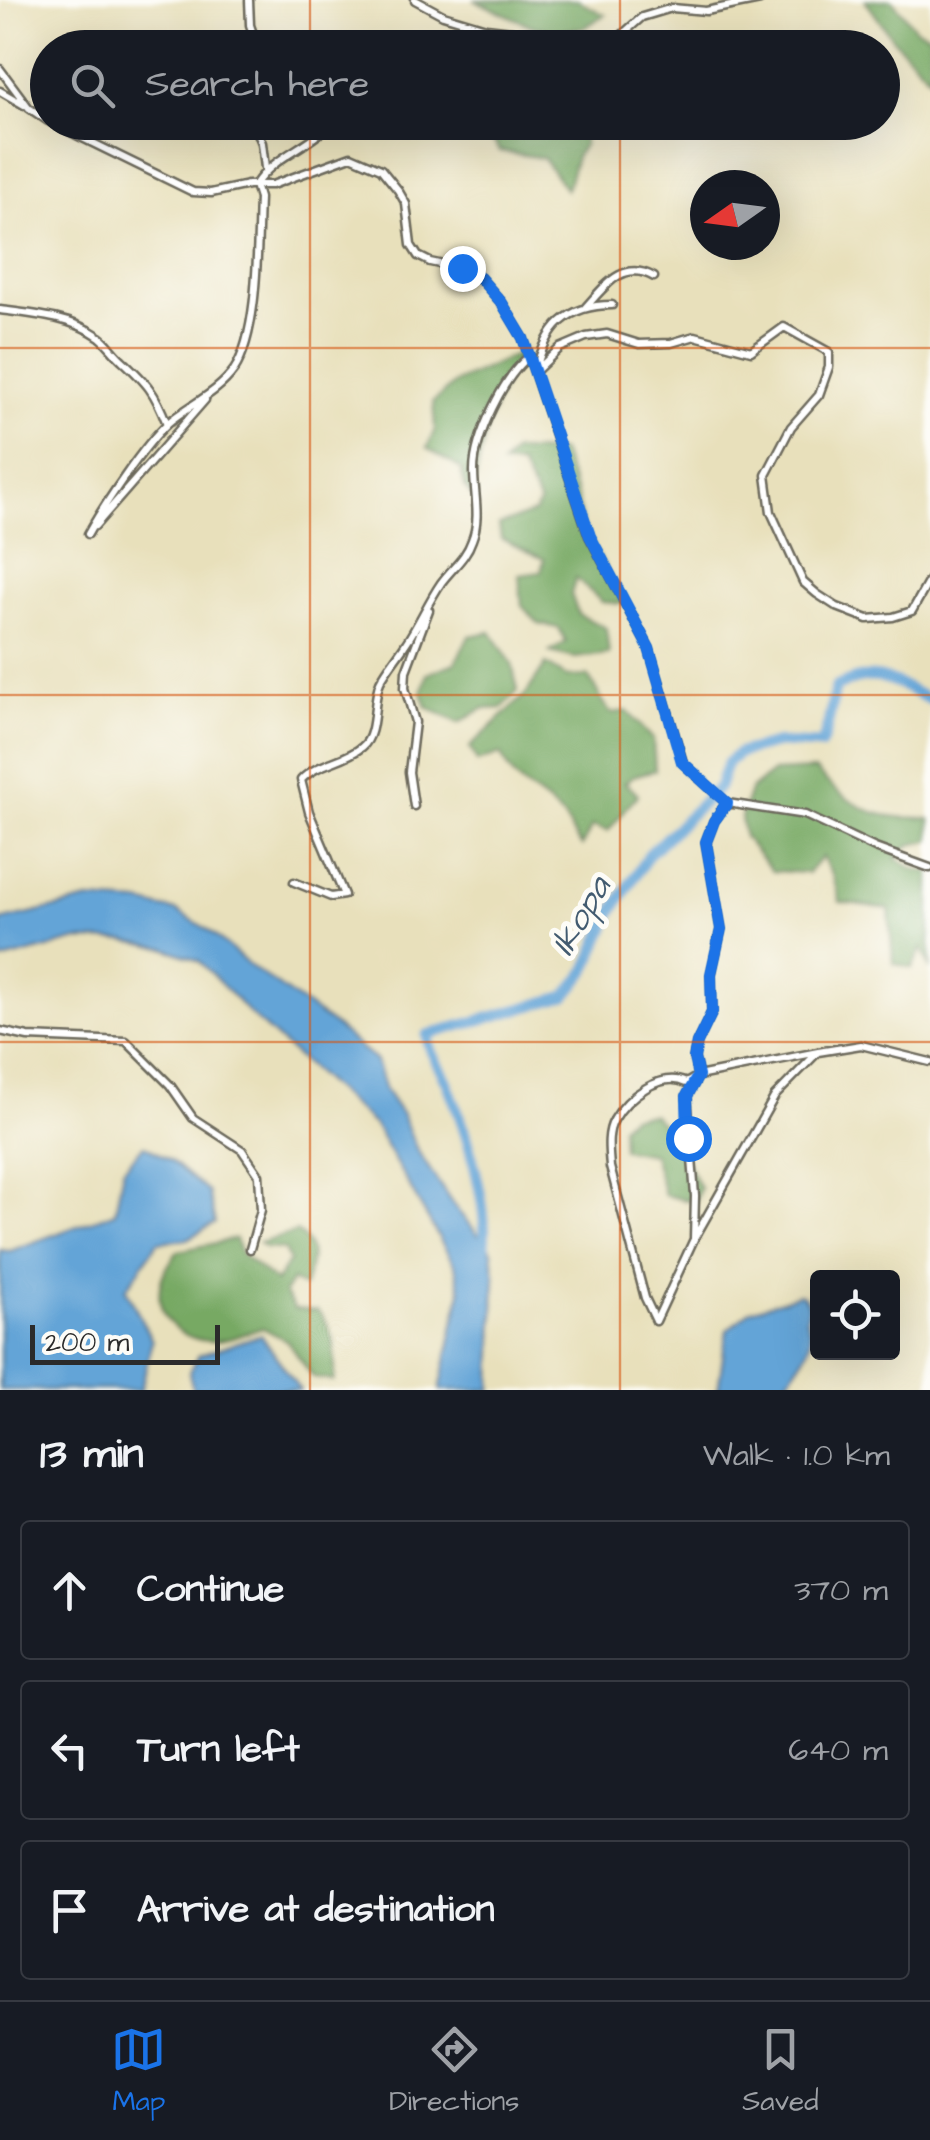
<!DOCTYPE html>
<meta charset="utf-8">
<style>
:root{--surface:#171b24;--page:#20242c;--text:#f1f3f6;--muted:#9ea1a6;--line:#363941;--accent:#1a73e8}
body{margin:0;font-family:"Architects Daughter",sans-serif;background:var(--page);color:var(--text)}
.controls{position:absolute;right:30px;bottom:30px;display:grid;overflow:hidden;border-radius:10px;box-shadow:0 10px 40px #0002}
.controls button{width:90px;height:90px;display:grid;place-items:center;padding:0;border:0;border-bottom:2px solid var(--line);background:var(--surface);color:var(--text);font:50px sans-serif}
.compass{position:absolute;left:690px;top:170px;width:90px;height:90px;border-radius:50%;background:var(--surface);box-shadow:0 10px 40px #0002;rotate:256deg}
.scale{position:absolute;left:30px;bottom:25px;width:190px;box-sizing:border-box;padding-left:10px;border:5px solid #2b2b2b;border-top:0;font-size:28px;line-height:35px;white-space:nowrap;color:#2b2b2b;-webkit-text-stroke:8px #fdfcf7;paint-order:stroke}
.stop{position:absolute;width:30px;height:30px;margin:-22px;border:8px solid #1a73e8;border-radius:50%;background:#fff}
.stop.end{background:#1a73e8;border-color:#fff;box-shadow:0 2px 10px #0008}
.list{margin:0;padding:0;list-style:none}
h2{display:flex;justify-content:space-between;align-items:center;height:130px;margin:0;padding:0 40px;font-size:42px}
h2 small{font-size:32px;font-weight:400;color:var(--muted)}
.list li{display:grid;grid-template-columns:65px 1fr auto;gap:30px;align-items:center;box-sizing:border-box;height:140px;margin:0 20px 20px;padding:0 20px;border:2px solid var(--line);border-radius:10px}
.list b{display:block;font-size:38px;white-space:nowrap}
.list em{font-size:32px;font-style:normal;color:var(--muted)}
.icon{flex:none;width:55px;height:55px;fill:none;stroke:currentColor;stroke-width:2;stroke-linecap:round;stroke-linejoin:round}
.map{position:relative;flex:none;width:930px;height:1390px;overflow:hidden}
.search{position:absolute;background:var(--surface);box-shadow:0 10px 40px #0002;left:30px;right:30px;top:30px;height:110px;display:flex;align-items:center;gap:25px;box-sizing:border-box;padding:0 35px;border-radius:55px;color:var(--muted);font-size:38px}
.sheet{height:610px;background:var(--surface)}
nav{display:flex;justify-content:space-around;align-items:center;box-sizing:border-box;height:140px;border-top:2px solid var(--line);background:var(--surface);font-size:28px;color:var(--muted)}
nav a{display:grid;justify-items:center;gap:5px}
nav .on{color:var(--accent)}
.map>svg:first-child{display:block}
.forest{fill:#77a964;stroke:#516a48;stroke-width:2.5}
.water{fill:#64a4d7;stroke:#486881;stroke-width:2.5}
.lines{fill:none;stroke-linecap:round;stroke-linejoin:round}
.river{stroke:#64a4d7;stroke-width:11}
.minor-casing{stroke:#6d6a5d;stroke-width:11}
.minor{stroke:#fff;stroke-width:6}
.route{stroke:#1a73e8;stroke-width:12}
.grid{fill:none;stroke:#d5540f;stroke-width:2.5;stroke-opacity:0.55}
.labels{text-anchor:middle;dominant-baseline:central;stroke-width:10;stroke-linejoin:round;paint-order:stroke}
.water-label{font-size:35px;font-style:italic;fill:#425b70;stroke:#fdfcf7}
</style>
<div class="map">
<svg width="930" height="1390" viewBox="0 0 930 1390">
<rect width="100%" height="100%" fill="#fdfcf7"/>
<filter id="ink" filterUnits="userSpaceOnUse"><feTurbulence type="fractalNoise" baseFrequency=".01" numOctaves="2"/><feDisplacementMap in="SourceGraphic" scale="20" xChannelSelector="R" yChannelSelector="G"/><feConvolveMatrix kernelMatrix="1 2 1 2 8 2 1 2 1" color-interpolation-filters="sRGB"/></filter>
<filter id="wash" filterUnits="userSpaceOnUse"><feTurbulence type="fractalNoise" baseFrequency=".0048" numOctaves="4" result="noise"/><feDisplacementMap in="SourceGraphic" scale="40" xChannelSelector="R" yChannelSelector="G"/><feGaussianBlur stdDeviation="2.25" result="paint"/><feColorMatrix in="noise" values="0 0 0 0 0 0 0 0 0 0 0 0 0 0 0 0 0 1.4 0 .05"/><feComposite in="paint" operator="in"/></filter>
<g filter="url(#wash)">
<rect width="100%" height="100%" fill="#e8e0bb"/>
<path class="forest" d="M474 0H577L605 15 585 27 558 31 534 27Z
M865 0H892L916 29 930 35V78L892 38Z
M482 123H579L584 144 577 154 566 190 543 158 500 151Z
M522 352C493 397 480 445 473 498L465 487 461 469 427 448 435 429 433 402 456 382Z
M514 451 561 452 577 496 582 526 625 604 602 602 576 578 571 594 578 614 606 628 609 654 575 658 550 652 566 642 559 628 539 624 522 606 519 575 541 572 544 559 501 539 499 525 534 513 540 504 520 465H502Z
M491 632 512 664 518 691 502 708 482 709 459 723 427 707 422 693 427 674 455 663 469 636Z
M546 664 567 677 588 676 610 713 627 711 653 739 655 770 633 776 625 783 638 794 608 831 592 826 582 846C573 838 571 827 564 818 540 791 514 789 501 754L477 762 470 747 526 694Z
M815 770C838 794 863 815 898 817 909 818 919 817 930 819V841L910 845 896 858 914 869 930 872V969L922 948 912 968 893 963 889 909 840 902 833 877 822 857 808 873 772 871 744 837 741 817 750 790 773 772Z
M652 1114 674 1134 676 1152 685 1158 700 1188 695 1202 664 1195 653 1154 622 1149 621 1126 631 1116Z
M297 1232C318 1247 310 1266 304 1287L292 1280 284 1293 294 1309 318 1311C336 1332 336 1355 334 1381L313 1377 287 1341 263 1328C248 1332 232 1340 217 1341 181 1343 150 1316 162 1278 165 1268 173 1259 178 1251L235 1239 242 1255 276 1282 289 1261 284 1249 265 1248 259 1243Z"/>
<path class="water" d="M89 900 139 903 177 911 207 929 253 968 335 1026 376 1061 385 1090 402 1115 417 1150 453 1205 492 1251 495 1278 492 1390H440L461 1291 455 1266 374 1125 256 1020 199 961 165 948 125 941 78 940 0 961V921Z
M144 1145 170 1160 208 1192 215 1223 187 1239 158 1242 126 1289 152 1341 141 1390H0V1250L10 1251 115 1212 123 1169Z
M799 1294C810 1299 809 1310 806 1319 820 1351 795 1363 783 1390H718L727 1330 751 1310Z
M261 1335 300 1390H193L189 1373 199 1355Z"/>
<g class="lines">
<path class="river" d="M483 1253C491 1208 465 1127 448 1085 441 1067 429 1055 427 1035L566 996 586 971 612 912 649 854 719 787 727 763 739 753 778 743 821 745C830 727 830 706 836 687 879 666 892 682 930 700"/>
</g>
</g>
<g filter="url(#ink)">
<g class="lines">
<defs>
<path id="minor" d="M249 0 250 25 258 48
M415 0 443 15 486 28 512 31 530 48
M607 48 642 17 672 8 706 11 760 0
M0 69 29 108 48 121
M0 91 24 105
M50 122 193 192 211 193 248 185H272L351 156 381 169 398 190 406 204 411 245 418 256 430 262 462 269 480 278 502 303 523 338 589 536 649 648 683 763 727 803 805 815 875 848 930 868
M253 122 262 143 265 168
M585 308C605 286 623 259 654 277
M0 310C33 314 71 317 100 337 108 343 114 353 122 360 147 383 155 392 167 424
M536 370C546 328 567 305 612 305
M536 371 560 348 586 337 607 334 639 344 671 343 695 336 751 351 784 327 829 352V367L819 395 791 427 766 475 771 512 803 582 817 594 837 607 868 619 893 617 912 611 930 579
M95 526 205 400
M88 534C104 505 144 445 168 423 189 405 218 393 234 370 259 332 257 244 259 198L255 185C273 157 308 147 333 122
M414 806 409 772 415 722 405 688 406 671 429 610
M294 882 331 897 344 895 309 812 301 780C318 762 344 762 362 747 378 735 372 699 380 682 387 668 398 656 406 643 419 624 428 602 441 583 452 568 466 558 472 540 481 518 474 494 474 471 474 438 504 375 530 356
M0 1031 28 1037 126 1041 170 1085 193 1118 242 1150 259 1175 261 1210 250 1249
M694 1239 695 1196 687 1096 698 1076 694 1057 697 1043 712 1012 711 975 721 929 706 842 714 821 727 803
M656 1321 645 1298 610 1167C609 1153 606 1133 614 1120 627 1097 661 1071 686 1083L698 1076 818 1052
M656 1321 694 1239 775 1096 818 1052 861 1045 930 1062"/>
</defs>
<use href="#minor" class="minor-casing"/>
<use href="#minor" class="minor"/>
</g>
</g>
<g class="lines" filter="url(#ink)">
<path class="route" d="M462 268 480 278 502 303 523 338 590 536 649 648 682 762 727 803 714 821 706 842 721 929 711 974 712 1012 697 1043 694 1058 698 1076 687 1096 688 1138"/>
</g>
<path class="grid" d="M310 0V48M620 0V48M310 122V1390M620 122V1390M0 348H930M0 695H930M0 1042H930"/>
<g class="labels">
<g class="water-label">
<text transform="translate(581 916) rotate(-60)">Ikopa</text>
</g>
</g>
</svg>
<div class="controls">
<button><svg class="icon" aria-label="locate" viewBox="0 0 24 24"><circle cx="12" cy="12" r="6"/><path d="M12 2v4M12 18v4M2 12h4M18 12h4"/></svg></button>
</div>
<svg class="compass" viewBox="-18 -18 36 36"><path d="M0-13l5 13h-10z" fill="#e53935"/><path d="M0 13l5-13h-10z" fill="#9ea1a6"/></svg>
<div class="scale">200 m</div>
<div class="stop" style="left:688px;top:1138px"></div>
<div class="stop end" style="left:462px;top:268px"></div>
<div class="search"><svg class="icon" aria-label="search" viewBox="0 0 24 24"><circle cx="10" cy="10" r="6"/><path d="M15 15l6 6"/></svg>Search here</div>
</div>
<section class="sheet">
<h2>13 min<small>Walk · 1.0 km</small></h2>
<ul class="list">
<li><svg class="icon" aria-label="ahead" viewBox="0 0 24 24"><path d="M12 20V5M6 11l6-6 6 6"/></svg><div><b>Continue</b></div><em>370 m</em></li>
<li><svg class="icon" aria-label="left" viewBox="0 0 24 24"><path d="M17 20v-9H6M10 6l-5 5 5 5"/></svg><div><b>Turn left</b></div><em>640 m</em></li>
<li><svg class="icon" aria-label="arrive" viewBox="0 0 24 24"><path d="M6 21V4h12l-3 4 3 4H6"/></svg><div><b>Arrive at destination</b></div></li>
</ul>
</section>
<nav>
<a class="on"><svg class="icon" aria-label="map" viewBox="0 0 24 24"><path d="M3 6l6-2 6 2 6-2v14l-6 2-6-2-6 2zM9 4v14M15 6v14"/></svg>Map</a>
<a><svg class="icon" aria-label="directions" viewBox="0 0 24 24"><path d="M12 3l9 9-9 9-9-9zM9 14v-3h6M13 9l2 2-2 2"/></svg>Directions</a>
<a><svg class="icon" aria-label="saved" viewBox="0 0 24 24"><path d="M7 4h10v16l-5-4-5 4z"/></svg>Saved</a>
</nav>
